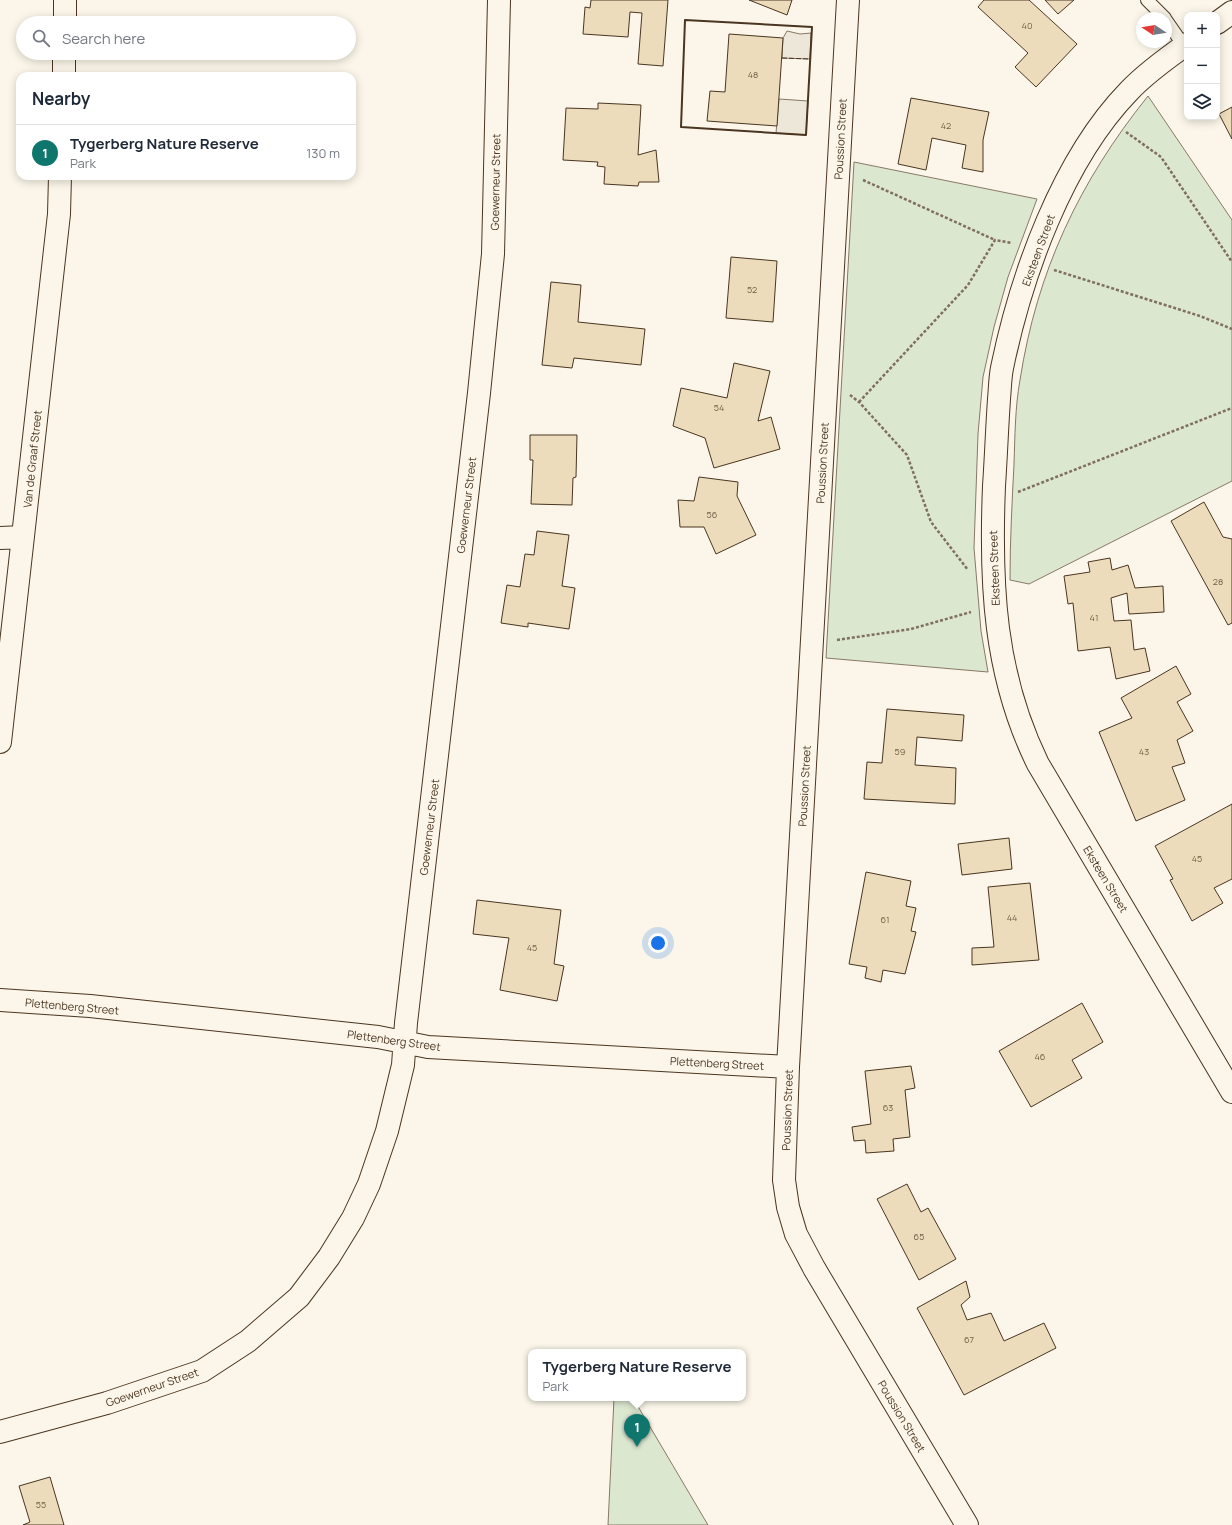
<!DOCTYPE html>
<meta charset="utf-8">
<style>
:root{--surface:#fff;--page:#f2f2f3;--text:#1f2937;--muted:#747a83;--line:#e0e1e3;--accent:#0f766e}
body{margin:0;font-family:Manrope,sans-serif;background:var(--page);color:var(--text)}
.controls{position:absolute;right:12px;top:12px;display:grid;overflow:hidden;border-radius:8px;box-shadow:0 2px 10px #0003}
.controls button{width:36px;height:36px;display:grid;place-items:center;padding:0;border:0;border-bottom:1px solid var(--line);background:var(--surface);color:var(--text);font:20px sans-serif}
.compass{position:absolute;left:1136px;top:12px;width:36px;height:36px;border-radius:50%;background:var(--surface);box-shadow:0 2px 10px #0003;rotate:282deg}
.you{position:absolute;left:658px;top:943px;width:14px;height:14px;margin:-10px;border:3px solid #fff;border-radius:50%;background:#1a73e8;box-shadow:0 0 0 6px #1a73e833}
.badge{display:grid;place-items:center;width:26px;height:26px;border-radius:50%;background:var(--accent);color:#fff;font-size:13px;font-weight:700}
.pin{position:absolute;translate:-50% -33px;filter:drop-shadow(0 1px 2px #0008)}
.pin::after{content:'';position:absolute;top:21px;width:14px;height:12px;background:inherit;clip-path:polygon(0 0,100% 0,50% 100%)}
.popup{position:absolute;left:528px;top:1349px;width:218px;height:52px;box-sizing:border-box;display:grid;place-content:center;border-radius:8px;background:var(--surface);filter:drop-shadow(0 1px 3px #0005);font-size:13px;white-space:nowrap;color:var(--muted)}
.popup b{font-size:15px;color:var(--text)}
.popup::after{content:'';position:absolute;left:50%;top:100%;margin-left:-8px;border:8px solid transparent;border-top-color:var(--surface)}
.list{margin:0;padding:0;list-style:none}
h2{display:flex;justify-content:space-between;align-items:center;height:52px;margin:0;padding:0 16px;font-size:17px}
h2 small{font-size:13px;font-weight:400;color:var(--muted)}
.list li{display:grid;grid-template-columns:26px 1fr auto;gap:12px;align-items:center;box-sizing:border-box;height:56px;padding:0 16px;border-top:1px solid var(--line)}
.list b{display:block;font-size:15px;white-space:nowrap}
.list p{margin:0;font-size:13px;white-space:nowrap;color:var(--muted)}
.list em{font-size:13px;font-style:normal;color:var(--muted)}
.icon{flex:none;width:22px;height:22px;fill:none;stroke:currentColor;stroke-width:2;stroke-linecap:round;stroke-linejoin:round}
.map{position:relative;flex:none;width:1232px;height:1525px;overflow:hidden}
.search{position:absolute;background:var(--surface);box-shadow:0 2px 10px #0003;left:16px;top:16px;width:340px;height:44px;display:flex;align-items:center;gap:10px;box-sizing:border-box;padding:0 14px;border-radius:22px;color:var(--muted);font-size:15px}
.panel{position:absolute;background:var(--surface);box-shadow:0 2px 10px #0003;left:16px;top:72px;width:340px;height:108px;border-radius:12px}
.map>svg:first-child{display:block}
.green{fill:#dce7d0;stroke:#887966}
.parking{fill:#ede7d9;stroke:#887966}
.building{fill:#ecdcbc;stroke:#4a3520}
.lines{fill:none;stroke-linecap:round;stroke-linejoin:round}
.service-casing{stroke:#4a3520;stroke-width:14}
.minor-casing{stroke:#4a3520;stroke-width:24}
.path{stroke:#7f6f5c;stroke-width:2.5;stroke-dasharray:3 2;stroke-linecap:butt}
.service{stroke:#fbf6e9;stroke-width:12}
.minor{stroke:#fbf6e9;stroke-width:22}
.fence{stroke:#4a3520;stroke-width:1;stroke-dasharray:5 2;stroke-linecap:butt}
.wall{stroke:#4a3520;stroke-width:2}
.labels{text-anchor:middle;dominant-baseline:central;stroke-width:3;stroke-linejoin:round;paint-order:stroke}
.number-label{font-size:9px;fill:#725f47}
.street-label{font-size:11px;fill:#4a3520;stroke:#fbf6e9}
</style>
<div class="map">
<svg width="1232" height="1525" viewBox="0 0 1232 1525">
<rect width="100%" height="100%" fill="#fbf6e9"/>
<path class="green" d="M1148 96 1232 220V481L1029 584 1010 580C1010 541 1012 503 1014 464 1015 436 1015 408 1020 380 1037 271 1079 182 1148 96Z
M854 162 1037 199 1008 277 994 327 983 377 978 434 974 548 981 631 988 672 826 658Z
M614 1398H633L708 1525H608Z"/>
<path class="parking" d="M787 31 800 34 811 33 810 59 782 58 783 38Z
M779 99 808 101 806 135 776 133Z"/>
<path class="building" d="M591 0H668L663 66 638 64 642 13 630 12 628 37 583 34 585 7 590 8Z
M749 0H792L787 15Z
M984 0H1029L1077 44 1036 87 1015 67 1028 53 978 7Z
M1045 0H1074L1058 14Z
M729 34 783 38 777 126 707 121 710 91 725 92Z
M911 98 989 112 983 140V172L962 168 966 145 932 138 926 170 898 164Z
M598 103 641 105 638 155 656 150 659 182H639L638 186 604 184 605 167 597 166 598 162 563 160 566 108 598 109Z
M1232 107V139L1219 114Z
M731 257 777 261 773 322 726 318Z
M551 282 581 285 578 322 645 329 641 365 574 358 572 368 542 365Z
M734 363 770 371 758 421 771 417 780 449 714 468 705 438 673 426 681 388 727 398Z
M530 435H577L576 477 573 478 572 505 531 504 533 460H530Z
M699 477 738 482 737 496 756 535 716 554 704 527H680L678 500 694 501Z
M1204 502 1223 537 1232 539V623L1228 625 1171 521Z
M537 531 569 535 562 586 575 588 569 629 528 623V627L501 623 507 585 520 587 525 554 534 555Z
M1110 558 1112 570 1128 565 1135 588 1163 586 1164 612 1129 614 1127 593 1111 598 1114 621 1131 620 1134 650 1145 648 1150 671 1116 679 1110 647 1078 651 1073 603 1068 604 1064 576 1090 572 1088 562Z
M1176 666 1191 694 1177 702 1193 731 1177 740 1185 763 1172 767 1185 800 1136 821 1099 732 1132 718 1121 698Z
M887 709 964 715 962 741 917 737 915 765 956 768 955 804 864 799 867 762 882 763Z
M1232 804V879L1214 888 1223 903 1192 921 1170 880 1173 879 1155 846Z
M1009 838 1012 869 962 875 958 844Z
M866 872 911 881 906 906 916 908 911 931 916 932 905 974 883 970 881 982 865 978 867 967 849 964Z
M1030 883 1039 960 972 965V948L994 947 988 887Z
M477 900 561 910 554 964 564 966 557 1001 500 990 509 938 473 934Z
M1082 1003 1103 1042 1072 1060 1082 1078 1031 1107 999 1051Z
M911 1066 915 1088 905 1090 910 1137 893 1139 894 1151 866 1153 865 1140 854 1141 852 1127 871 1124 865 1071Z
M907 1184 921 1212 928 1208 956 1259 919 1280 877 1199Z
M966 1281 970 1297 961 1305 967 1320 991 1313 1004 1341 1044 1323 1056 1348 964 1395 917 1308Z
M50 1477 64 1525H23L30 1522 19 1486Z"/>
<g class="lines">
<defs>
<path id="service" d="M1147 0 1165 18
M1166 20 1184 46"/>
<path id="minor" d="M848 0 788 1067 784 1180 788 1207 796 1234 814 1268 967 1525
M65 23V0
M1217 23 1232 12
M1187 44C1167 58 1146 73 1129 91 1062 160 1021 276 1002 368 1000 378 1000 389 999 399 997 428 996 457 994 486 990 584 994 675 1038 764L1232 1092
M64 76V53
M0 538 23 537
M0 742 59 214 60 176
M0 1000 90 1006 378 1037 428 1047 788 1067
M0 1432 107 1403 202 1371 248 1341 299 1297 329 1257 353 1218 369 1184 387 1131 403 1065 406 1023 479 393 493 254 499 0"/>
</defs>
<use href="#service" class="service-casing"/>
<use href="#minor" class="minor-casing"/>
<path class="path" d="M1126 132 1161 157 1232 262
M863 180 995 240
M1054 270 1200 316 1232 329
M850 395 859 402 907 455 931 522 968 570
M859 402 968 285 995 240 1012 243
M1018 492 1232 408
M837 640 911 629 971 612"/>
<use href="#service" class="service"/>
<use href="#minor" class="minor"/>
<path class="fence" d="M782 58 810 59"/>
<path class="wall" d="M685 20 812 27 806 135 681 127Z"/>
</g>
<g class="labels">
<g class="number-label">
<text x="1027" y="25">40</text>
<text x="753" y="74">48</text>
<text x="946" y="125">42</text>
<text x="752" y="289">52</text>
<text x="719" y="407">54</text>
<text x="712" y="514">56</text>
<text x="1218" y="581">28</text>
<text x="1094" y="617">41</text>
<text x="900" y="751">59</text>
<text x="1144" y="751">43</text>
<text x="1197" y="858">45</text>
<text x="1012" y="917">44</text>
<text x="885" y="919">61</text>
<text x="532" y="947">45</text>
<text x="1040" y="1056">46</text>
<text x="888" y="1107">63</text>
<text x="919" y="1236">65</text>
<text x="969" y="1339">67</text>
<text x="41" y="1504">55</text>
</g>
<g class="street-label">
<text transform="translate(840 139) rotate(-87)">Poussion Street</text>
<text transform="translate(495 182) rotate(-89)">Goewerneur Street</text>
<text transform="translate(1038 250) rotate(-70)">Eksteen Street</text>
<text transform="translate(32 459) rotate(-84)">Van de Graaf Street</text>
<text transform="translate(822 463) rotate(-87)">Poussion Street</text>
<text transform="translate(466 505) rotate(-83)">Goewerneur Street</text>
<text transform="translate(994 568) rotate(-92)">Eksteen Street</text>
<text transform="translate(804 786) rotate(-87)">Poussion Street</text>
<text transform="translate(429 827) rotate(-83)">Goewerneur Street</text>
<text transform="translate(1106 879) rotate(59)">Eksteen Street</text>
<text transform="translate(72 1006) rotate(5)">Plettenberg Street</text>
<text transform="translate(394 1040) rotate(8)">Plettenberg Street</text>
<text transform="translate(717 1063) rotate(3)">Plettenberg Street</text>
<text transform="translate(787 1110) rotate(-88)">Poussion Street</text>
<text transform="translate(152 1387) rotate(-19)">Goewerneur Street</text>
<text transform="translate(902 1416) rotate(59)">Poussion Street</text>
</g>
</g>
</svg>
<div class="controls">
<button>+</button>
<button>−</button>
<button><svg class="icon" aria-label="layers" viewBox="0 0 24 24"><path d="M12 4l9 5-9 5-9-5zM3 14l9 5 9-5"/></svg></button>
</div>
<svg class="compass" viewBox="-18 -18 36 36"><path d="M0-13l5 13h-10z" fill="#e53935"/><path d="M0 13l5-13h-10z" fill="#747a83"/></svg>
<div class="you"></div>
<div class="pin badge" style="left:637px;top:1447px">1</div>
<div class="popup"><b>Tygerberg Nature Reserve</b>Park</div>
<div class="search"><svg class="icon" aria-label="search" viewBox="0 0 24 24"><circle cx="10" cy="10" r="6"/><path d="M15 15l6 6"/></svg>Search here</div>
<section class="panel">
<h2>Nearby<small></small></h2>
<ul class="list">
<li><span class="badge">1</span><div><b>Tygerberg Nature Reserve</b><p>Park</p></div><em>130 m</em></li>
</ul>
</section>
</div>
